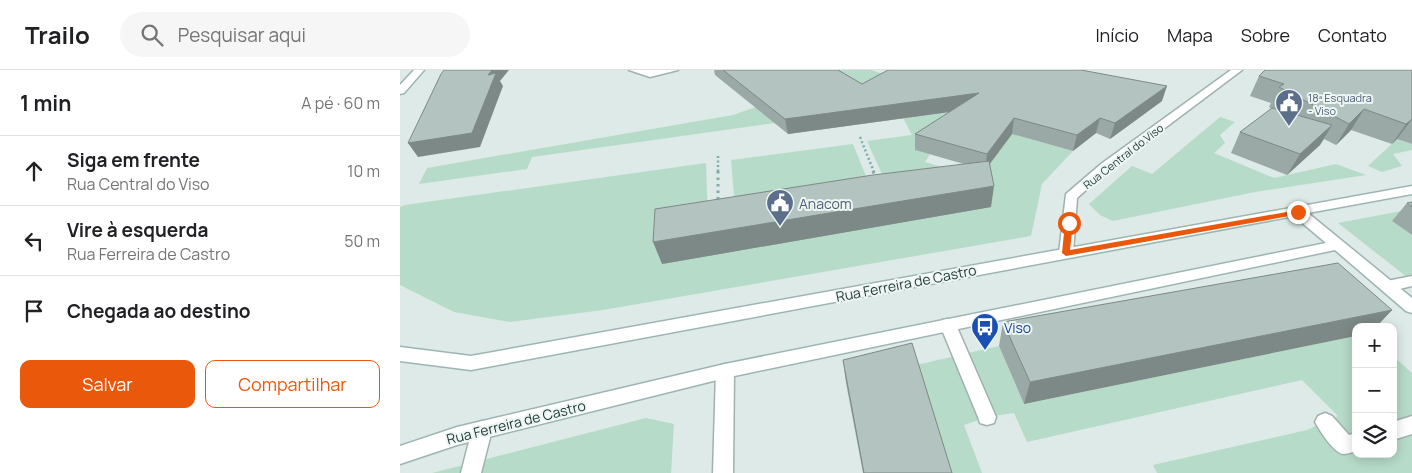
<!DOCTYPE html>
<html lang="pt">
<meta charset="utf-8">
<style>
:root{--surface:#fff;--page:#f6f6f6;--text:#202124;--muted:#757577;--line:#e0e0e0;--accent:#ea580c}
body{margin:0;font-family:Manrope,sans-serif;background:var(--page);color:var(--text)}
.controls{position:absolute;right:15px;bottom:15px;display:grid;overflow:hidden;border-radius:10px;box-shadow:0 2px 12px #0003}
.controls button{width:45px;height:45px;display:grid;place-items:center;padding:0;border:0;border-bottom:1px solid var(--line);background:var(--surface);color:var(--text);font:25px sans-serif}
.stop{position:absolute;width:15px;height:15px;margin:-11px;border:4px solid #ea580c;border-radius:50%;background:#fff}
.stop.end{background:#ea580c;border-color:#fff;box-shadow:0 1px 5px #0008}
.list{margin:0;padding:0;list-style:none}
h2{display:flex;justify-content:space-between;align-items:center;height:65px;margin:0;padding:0 20px;font-size:21px}
h2 small{font-size:16px;font-weight:400;color:var(--muted)}
.list li{display:grid;grid-template-columns:32px 1fr auto;gap:15px;align-items:center;box-sizing:border-box;height:70px;padding:0 20px;border-top:1px solid var(--line)}
.list b{display:block;font-size:19px;white-space:nowrap}
.list p{margin:0;font-size:16px;white-space:nowrap;color:var(--muted)}
.list em{font-size:16px;font-style:normal;color:var(--muted)}
.actions{display:flex;gap:10px;padding:15px 20px}
.actions a{flex:1;padding:11px 0;border:1px solid var(--accent);border-radius:10px;text-align:center;font-size:18px;color:var(--accent)}
.actions .main{background:var(--accent);color:#fff}
.icon{flex:none;width:28px;height:28px;fill:none;stroke:currentColor;stroke-width:2;stroke-linecap:round;stroke-linejoin:round}
.map{position:relative;flex:none;width:1012px;height:403px;overflow:hidden}
header{display:flex;align-items:center;gap:30px;box-sizing:border-box;height:70px;padding:0 25px;background:var(--surface);border-bottom:1px solid var(--line)}
header strong{font-size:24px}
nav{display:flex;gap:28px;margin-inline-start:auto;font-size:18px}
.search{width:350px;height:45px;background:var(--page);display:flex;align-items:center;gap:12px;box-sizing:border-box;padding:0 18px;border-radius:28px;color:var(--muted);font-size:19px}
main{display:flex}
aside{flex:1;background:var(--surface)}
.map>svg:first-child{display:block}
.green{fill:#b6dbc8;fill-rule:evenodd}
.lines{fill:none;stroke-linecap:round;stroke-linejoin:round}
.lane-casing{stroke:#a0b1af;stroke-width:3}
.street-casing{stroke:#a0b1af;stroke-width:3}
.secondary-casing{stroke:#9db5b2;stroke-width:3}
.path-far1{stroke:#7daea9;stroke-width:2.5;stroke-dasharray:2 2.5;stroke-linecap:butt}
.path{stroke:#7daea9;stroke-width:3;stroke-dasharray:2.5 4;stroke-linecap:butt}
.lane{fill:#fff;fill-rule:evenodd}
.street{fill:#fff;fill-rule:evenodd}
.secondary{fill:#fff;fill-rule:evenodd}
.wall{fill:#9aa9a5}
.shaded-wall{fill:#7d8986}
.building{fill:#b3c4c0;stroke:#7d8986}
.route{fill:#ea580c}
.labels{text-anchor:middle;dominant-baseline:central;stroke-width:4;stroke-linejoin:round;paint-order:stroke}
.far-service-label{font-size:11px;fill:#4e5e75;stroke:#eef6f4;text-anchor:start}
.far-street-label{font-size:11px;fill:#1f3937;stroke:#eef6f4}
.service-label{font-size:14px;fill:#4e5e75;stroke:#eef6f4;text-anchor:start}
.street-label{font-size:14px;fill:#1f3937;stroke:#eef6f4}
.transit-label{font-size:14px;fill:#164399;stroke:#eef6f4;text-anchor:start}
</style>
<header>
<strong>Trailo</strong>
<div class="search"><svg class="icon" aria-label="search" viewBox="0 0 24 24"><circle cx="10" cy="10" r="6"/><path d="M15 15l6 6"/></svg>Pesquisar aqui</div>
<nav><a>Início</a><a>Mapa</a><a>Sobre</a><a>Contato</a></nav>
</header>
<main>
<aside>
<h2>1 min<small>A pé · 60 m</small></h2>
<ul class="list">
<li><svg class="icon" aria-label="ahead" viewBox="0 0 24 24"><path d="M12 20V5M6 11l6-6 6 6"/></svg><div><b>Siga em frente</b><p>Rua Central do Viso</p></div><em>10 m</em></li>
<li><svg class="icon" aria-label="left" viewBox="0 0 24 24"><path d="M17 20v-9H6M10 6l-5 5 5 5"/></svg><div><b>Vire à esquerda</b><p>Rua Ferreira de Castro</p></div><em>50 m</em></li>
<li><svg class="icon" aria-label="arrive" viewBox="0 0 24 24"><path d="M6 21V4h12l-3 4 3 4H6"/></svg><div><b>Chegada ao destino</b></div></li>
</ul>
<div class="actions"><a class="main">Salvar</a><a>Compartilhar</a></div>
</aside>
<div class="map">
<svg width="1012" height="403" viewBox="0 0 1012 403">
<rect width="100%" height="100%" fill="#ddeae7"/>
<path class="green" d="M433 0H471L555 27 595 59 673 81 642 114 631 166 203 240 110 252 54 242 0 215V137L5 135 306 93 308 153 491 124 467 71 512 65 497 36 132 87 127 99 19 114 27 98 333 45 443 7ZM515 80 593 89 579 108 525 92 530 84Z
M820 47 835 52 820 65 825 73 814 83 874 108 936 94 966 105 855 122 713 151 700 145 689 134 732 96 752 104Z
M997 69 1012 74V80L993 84 1002 96 982 102 968 96Z
M453 74 474 126 336 149 331 90Z
M1012 139 993 151 1012 165V211L938 153Z
M956 266V384H993V286L1012 303V403H757L753 395 907 360 938 346 902 310 627 372 614 343 587 347 564 355 582 403H544L512 296 599 276 624 334Z
M246 348 274 354 271 403H32Z"/>
<g class="lines">
<defs>
<path id="lane" d="M1012 206V216L987 222 982 220 979 216 982 212Z
M548 249 554 250 556 255 596 347 594 353 587 355 580 353 578 347 540 255 542 250Z
M925 343 932 346 949 365 956 363V381C952 382 947 384 943 384 933 382 920 361 915 352L918 346Z
M1012 346V364L993 370V352Z
M82 351 89 354 92 360 81 403H61L72 360 75 354Z"/>
<path id="street" d="M229 0H278L250 7Z
M831 0H842L709 100 677 128 673 183 666 188 661 187 659 183 666 124 701 94Z
M325 294 331 296 334 301 333 403H313L316 301 319 296Z"/>
<path id="secondary" d="M14 0H24L4 23 0 24V15Z
M1012 116V124L908 143 1012 228V243L1006 241 935 180 325 308 57 375 0 394V376L57 357 325 294 926 173 894 146 71 300 0 291V277L71 286Z"/>
</defs>
<use href="#lane" class="lane-casing"/>
<use href="#street" class="street-casing"/>
<use href="#secondary" class="secondary-casing"/>
<path class="path-far1" d="M460 67 474 102
M318 86V102"/>
<path class="path" d="M318 101V133
M473 101 476 108"/>
<use href="#lane" class="lane"/>
<use href="#street" class="street"/>
<use href="#secondary" class="secondary"/>
</g>
<path class="wall" d="M314 0H438L462 14 762 31 710 69 696 63 673 81 612 64 590 94 591 137 262 194 564 94 515 80V64L550 42 388 64 315 5Z
M1012 0V74L997 69 992 74 951 60 936 75 924 69 920 75 887 105 831 83 840 62 872 39 869 37 871 33 850 26 859 6Z
M1012 132V165L992 151 1007 133Z
M992 240 976 257H956L624 334 599 276 603 252Z
M443 290 552 403H463L446 313Z"/>
<path class="shaded-wall" d="M92 0H109L100 11 103 16 80 77 18 87 8 73 88 5Z
M767 16 762 31 710 69 715 53Z
M579 23 578 38 388 64 385 49Z
M964 39 951 60 936 75 949 54Z
M614 48 612 64 585 100 587 84Z
M700 48 696 63 673 81 677 65Z
M1012 49 997 69 992 74 1006 54Z
M932 55 920 75 887 105 900 84Z
M594 116 591 137 262 194 253 172Z
M992 240 976 257H956V266L624 334 630 312Z"/>
<path class="building" d="M44 0H92L88 5 96 3 72 63 8 73 41 4Z
M323 0H438L462 14 488 0H681L767 16 715 53 700 48 677 65 614 48 587 84 515 64 579 23 385 49Z
M865 0H1012V49L1006 54 964 39 949 54 879 17 884 14 859 6Z
M872 38 932 55 900 84 840 62Z
M589 91 594 116 253 172 255 139 473 105Z
M1012 132V137L1007 133Z
M938 193 992 240 630 312 603 252Z
M512 273 552 403H464L443 290Z"/>
<path class="route" d="M898 140 901 141V144L666 186 662 183 665 153 669 151 673 153 670 180Z"/>
<defs>
<symbol id="civic-pin" viewBox="-11 -11 22 30"><path d="M0 17L-7.5 6A9.5 9.5 0 1 1 7.5 6Z" fill="#5c6f8a" stroke="#eef6f4"/><path d="M-.6-6.5H3V-4.5H.6V-3L4-1V1h2V6H-6V1h2V-1L-.6-3ZM-1.2 2.5V6h2.4V2.5Z" fill="#fff"/></symbol>
<symbol id="bus-pin" viewBox="-11 -11 22 30"><path d="M0 17L-7.5 6A9.5 9.5 0 1 1 7.5 6Z" fill="#1a4fb4" stroke="#eef6f4"/><path d="M-5-6H5V4H4V6H2V4H-2V6H-4V4H-5ZM-3.5-4V0h7V-4ZM-3.5 1.2v1.5H-2V1.2ZM2 1.2v1.5H3.5V1.2Z" fill="#fff"/></symbol>
</defs>
<g fill-rule="evenodd">
<use href="#civic-pin" x="873" y="17" width="32" height="43"/>
<use href="#civic-pin" x="364" y="117" width="32" height="43"/>
<use href="#bus-pin" x="569" y="241" width="32" height="43"/>
</g>
<g class="labels">
<g class="far-service-label">
<text x="908" y="27">18ª Esquadra<tspan x="908" dy="13">- Viso</tspan></text>
</g>
<g class="far-street-label">
<text transform="translate(723 86) rotate(-38)">Rua Central do Viso</text>
</g>
<g class="service-label">
<text x="399" y="133">Anacom</text>
</g>
<g class="street-label">
<text transform="translate(506 213) rotate(-11)">Rua Ferreira de Castro</text>
<text transform="translate(116 352) rotate(-14)">Rua Ferreira de Castro</text>
</g>
<g class="transit-label">
<text x="604" y="257">Viso</text>
</g>
</g>
</svg>
<div class="controls">
<button>+</button>
<button>−</button>
<button><svg class="icon" aria-label="layers" viewBox="0 0 24 24"><path d="M12 4l9 5-9 5-9-5zM3 14l9 5 9-5"/></svg></button>
</div>
<div class="stop" style="left:669px;top:153px"></div>
<div class="stop end" style="left:898px;top:142px"></div>
</div>
</main>
